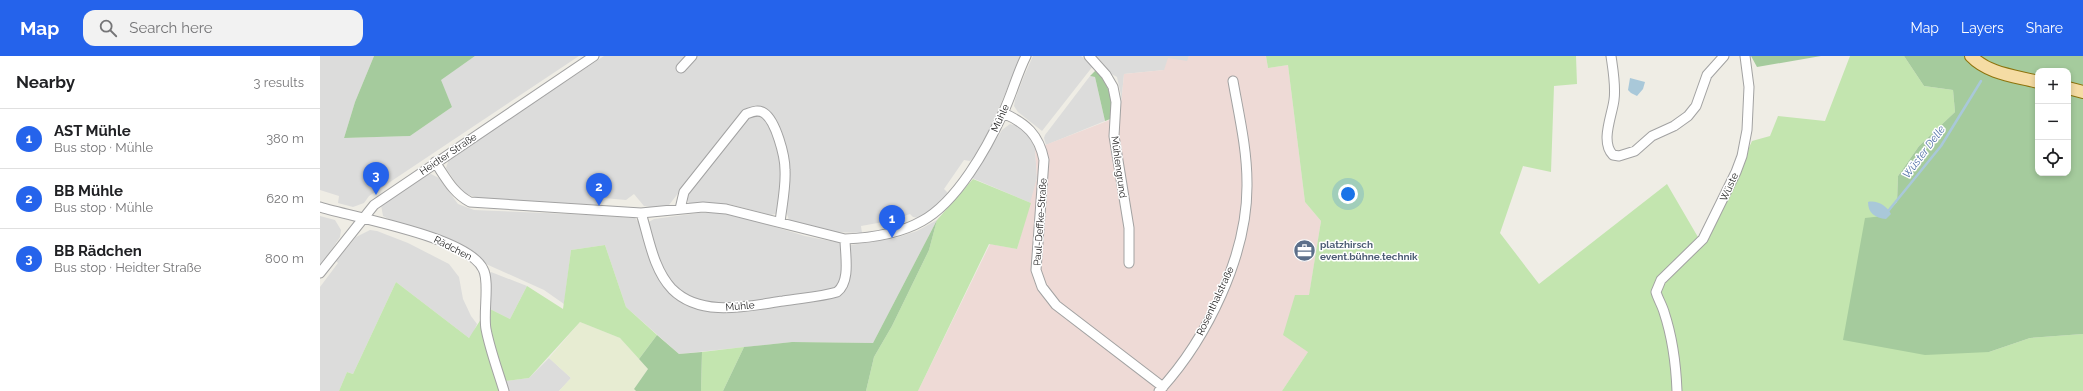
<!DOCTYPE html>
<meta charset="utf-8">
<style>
:root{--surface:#fff;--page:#f2f2f2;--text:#202124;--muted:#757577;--line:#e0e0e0;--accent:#2563eb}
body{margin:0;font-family:Raleway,sans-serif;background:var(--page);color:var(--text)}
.controls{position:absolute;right:12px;top:12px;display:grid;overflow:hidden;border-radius:8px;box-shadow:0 2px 6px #0003}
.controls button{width:36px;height:36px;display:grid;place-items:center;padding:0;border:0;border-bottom:1px solid var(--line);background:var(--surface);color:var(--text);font:20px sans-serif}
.you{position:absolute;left:1028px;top:138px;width:14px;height:14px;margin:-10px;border:3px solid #fff;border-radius:50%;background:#1a73e8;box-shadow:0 0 0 6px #1a73e833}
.badge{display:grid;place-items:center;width:26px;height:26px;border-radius:50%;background:var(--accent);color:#fff;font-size:13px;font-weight:700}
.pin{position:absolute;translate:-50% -33px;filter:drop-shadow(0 1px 2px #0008)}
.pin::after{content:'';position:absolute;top:21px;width:14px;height:12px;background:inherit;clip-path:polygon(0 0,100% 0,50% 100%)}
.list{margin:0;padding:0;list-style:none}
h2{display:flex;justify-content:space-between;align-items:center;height:52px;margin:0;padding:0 16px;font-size:17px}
h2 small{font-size:13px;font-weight:400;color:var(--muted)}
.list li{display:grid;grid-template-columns:26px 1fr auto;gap:12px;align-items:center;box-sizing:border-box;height:60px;padding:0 16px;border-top:1px solid var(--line)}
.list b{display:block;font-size:15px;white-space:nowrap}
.list p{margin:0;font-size:13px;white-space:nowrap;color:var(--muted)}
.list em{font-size:13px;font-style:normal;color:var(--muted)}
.icon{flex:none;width:22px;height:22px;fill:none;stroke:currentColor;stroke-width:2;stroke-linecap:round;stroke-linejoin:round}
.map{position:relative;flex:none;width:1763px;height:335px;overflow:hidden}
header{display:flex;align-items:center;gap:24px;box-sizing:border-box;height:56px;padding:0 20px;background:var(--accent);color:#fff}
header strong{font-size:19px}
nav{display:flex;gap:22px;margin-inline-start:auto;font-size:14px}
.search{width:280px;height:36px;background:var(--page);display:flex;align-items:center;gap:10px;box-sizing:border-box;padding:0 14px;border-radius:12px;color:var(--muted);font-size:15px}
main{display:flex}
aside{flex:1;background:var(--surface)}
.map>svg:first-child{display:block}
.residential{fill:#dcdcdb}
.commercial{fill:#eedad6}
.farmland{fill:#e7ecd2}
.grass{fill:#c3e5af}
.forest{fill:#a5cb9d;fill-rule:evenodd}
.water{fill:#a9c8d9}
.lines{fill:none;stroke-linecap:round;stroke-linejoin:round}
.stream{stroke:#a9c8d9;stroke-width:2.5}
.minor-casing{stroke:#a2a2a2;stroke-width:11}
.major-casing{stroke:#8d730c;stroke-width:14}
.minor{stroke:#fff;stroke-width:9}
.major{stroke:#f5dca4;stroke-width:12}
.labels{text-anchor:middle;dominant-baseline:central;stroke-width:3;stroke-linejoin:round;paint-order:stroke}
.street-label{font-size:10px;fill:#1e1e1e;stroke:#fff}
.service-label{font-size:10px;font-weight:bold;fill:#4e5e75;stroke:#fff;text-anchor:start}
.water-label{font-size:11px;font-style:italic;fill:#5272a7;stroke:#fff}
</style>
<header>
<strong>Map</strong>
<div class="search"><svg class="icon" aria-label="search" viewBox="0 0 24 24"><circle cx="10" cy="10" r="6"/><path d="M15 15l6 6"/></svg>Search here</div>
<nav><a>Map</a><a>Layers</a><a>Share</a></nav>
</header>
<main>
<aside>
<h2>Nearby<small>3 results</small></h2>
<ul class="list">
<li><span class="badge">1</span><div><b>AST Mühle</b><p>Bus stop · Mühle</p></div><em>380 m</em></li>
<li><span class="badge">2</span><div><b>BB Mühle</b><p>Bus stop · Mühle</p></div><em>620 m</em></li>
<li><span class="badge">3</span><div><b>BB Rädchen</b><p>Bus stop · Heidter Straße</p></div><em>800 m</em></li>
</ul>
</aside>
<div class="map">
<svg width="1763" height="335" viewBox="0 0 1763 335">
<rect width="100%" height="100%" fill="#efede5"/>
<path class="residential" d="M0 0H54L35 46 24 82 90 80 132 51 120 24 155 0H259L49 140 44 147 33 151 18 147 19 140 0 134Z
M284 0H701L671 71 653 102 650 105 644 104 624 133 628 137 613 152 599 162 593 161 590 158 569 165 541 170 542 177 514 176 469 164 466 155 451 159 409 148H369L363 131 349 149 335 152 324 150 314 138 306 144 284 142 280 149 162 143 149 139 140 133 126 112 129 103Z
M713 0H761L773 10 722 75 698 56 694 50 695 44 704 20Z
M774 0H869L868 5 845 14 804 18 800 60 801 39 797 21 788 16Z
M770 20 775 21 785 65 726 89 724 82 725 79Z
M690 68 697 70 703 74 710 82 715 93 717 122 711 147 652 122 682 74Z
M111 118 119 122 138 148 154 154 273 159 315 162 319 167H327L334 163 379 157H399L429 163 485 180 531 189 575 182 597 175 617 164 553 287 472 286 359 298 306 251 285 189 251 194 244 248 224 234 166 208 149 194 119 179 76 167 63 160 61 149 106 119Z
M0 160 15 164 21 174 20 181 0 211Z
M50 174 57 175 88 187 129 208 139 221 143 243 151 260 157 268 153 277 149 282 76 226 33 318 27 316 19 335H0V231L18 207 16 205 36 181Z
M171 216 207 230 190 263 168 252 169 218Z
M229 302 251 322 239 335H188L185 325 209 322Z"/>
<path class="commercial" d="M869 0H946L948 12 968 9 985 146 1001 165 989 240 988 296 962 335H598L670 188 697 193 717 122 715 93 800 60 804 18 844 14 848 2 867 5Z"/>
<path class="farmland" d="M260 266 300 282 328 313 314 333 316 335H239L251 322 229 302Z"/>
<path class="grass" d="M946 0H1256L1257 28 1234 30 1231 116 1203 110 1180 177 1219 228 1347 128 1382 188 1391 177 1432 85 1450 80 1458 60 1505 65 1530 0H1584L1604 30 1633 34 1635 56 1599 90 1578 120 1577 146 1563 160 1669 296 1710 282 1763 278V335H962L988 296 963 279 975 239H989L1001 165 985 146 968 9 948 12Z
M653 123 711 147 697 193 669 188 598 335H546L554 301 572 270 609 194 617 164Z
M285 189 306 251 337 279 319 303 300 282 260 266 209 322 185 325 180 335H19L27 316 33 318 76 226 149 282 168 252 190 263 207 230 243 253 251 194Z
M424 291 403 335H381L382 296Z"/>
<path class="forest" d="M54 0H155L121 24 132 51 90 80 24 82 35 46Z
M1431 0H1501L1437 11Z
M1584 0H1763V278L1710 282 1669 296 1605 299 1523 284 1545 162 1563 160 1577 146 1578 120 1599 90 1635 56 1633 34 1604 30ZM1718 15H1748V117H1718Z
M777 13C788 29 793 42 793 62L785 65 775 21 770 20Z
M617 164 609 194 572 270 554 301 546 335H403L424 291 472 286 553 287Z
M337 279 359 298 382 296 381 335H316L314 333 328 313 319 303Z"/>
<path class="water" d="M1310 22 1325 26 1323 33 1317 40 1311 37 1308 34Z
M1548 146C1557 144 1567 150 1571 158L1566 163C1555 162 1548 157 1548 146Z"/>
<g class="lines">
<path class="stream" d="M1569 154 1621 90 1661 25"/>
<defs>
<path id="minor" d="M769 0 786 19 793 31 796 46 794 80 809 172V207
M1291 0C1293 14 1296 30 1294 44 1292 60 1280 86 1293 99L1299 100 1315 95 1332 80 1354 70 1368 60 1376 50 1387 19 1404 0
M361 12 372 0
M683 57C706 67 719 79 724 104L716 214 722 231 736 249 843 331
M115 106C126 122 133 137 150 146L321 157 383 151 406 153 525 183C551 182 579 178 602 165 637 146 667 92 683 57 692 38 697 18 706 0
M0 151C35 162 148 181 163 213 170 225 163 257 166 273 170 294 178 315 184 335
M360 153 364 136 426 58C432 56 438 53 444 57 456 65 465 100 465 114 466 131 462 149 460 166
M321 157C329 182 333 213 352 233 381 262 428 250 463 245 481 242 500 241 517 236 531 225 525 199 525 183
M0 217 54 149 274 0
M839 335C887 283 928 199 927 127 927 93 919 59 913 25
M1357 335C1356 309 1352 280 1344 256 1342 249 1338 243 1336 236L1341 224 1383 183 1416 116 1422 100 1427 74 1429 31 1425 0"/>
<path id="major" d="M1651 0C1668 18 1696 20 1718 26
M1748 32 1763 36"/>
</defs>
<use href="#minor" class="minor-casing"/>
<use href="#major" class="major-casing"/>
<use href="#minor" class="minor"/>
<use href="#major" class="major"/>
</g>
<defs>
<symbol id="office-disc" viewBox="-11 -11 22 22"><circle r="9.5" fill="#5c6f8a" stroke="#fff"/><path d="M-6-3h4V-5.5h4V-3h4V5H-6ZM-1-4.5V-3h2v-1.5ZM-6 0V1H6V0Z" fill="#fff"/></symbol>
</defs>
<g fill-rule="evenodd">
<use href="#office-disc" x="972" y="182" width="25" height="25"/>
</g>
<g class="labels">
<g class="street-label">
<text transform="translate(680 62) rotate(-65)">Mühle</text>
<text transform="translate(128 98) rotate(-34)">Heidter Straße</text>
<text transform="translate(799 111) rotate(82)">Mühlengrund</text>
<text transform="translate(1409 131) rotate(-66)">Wüste</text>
<text transform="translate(720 166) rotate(-86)">Paul-Deffke-Straße</text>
<text transform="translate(133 192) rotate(27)">Rädchen</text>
<text transform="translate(895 245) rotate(-65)">Rosenthalstraße</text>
<text transform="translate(420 250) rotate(-5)">Mühle</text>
</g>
<g class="service-label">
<text x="1000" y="188">platzhirsch<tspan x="1000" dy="12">event.bühne.technik</tspan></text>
</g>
<g class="water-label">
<text transform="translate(1604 96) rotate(-53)">Wüster Delle</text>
</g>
</g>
</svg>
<div class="controls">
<button>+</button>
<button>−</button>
<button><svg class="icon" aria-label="locate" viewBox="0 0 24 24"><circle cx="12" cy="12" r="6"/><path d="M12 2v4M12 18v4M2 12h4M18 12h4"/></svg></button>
</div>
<div class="you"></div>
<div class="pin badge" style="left:572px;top:182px">1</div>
<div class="pin badge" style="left:279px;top:150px">2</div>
<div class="pin badge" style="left:56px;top:139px">3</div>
</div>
</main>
